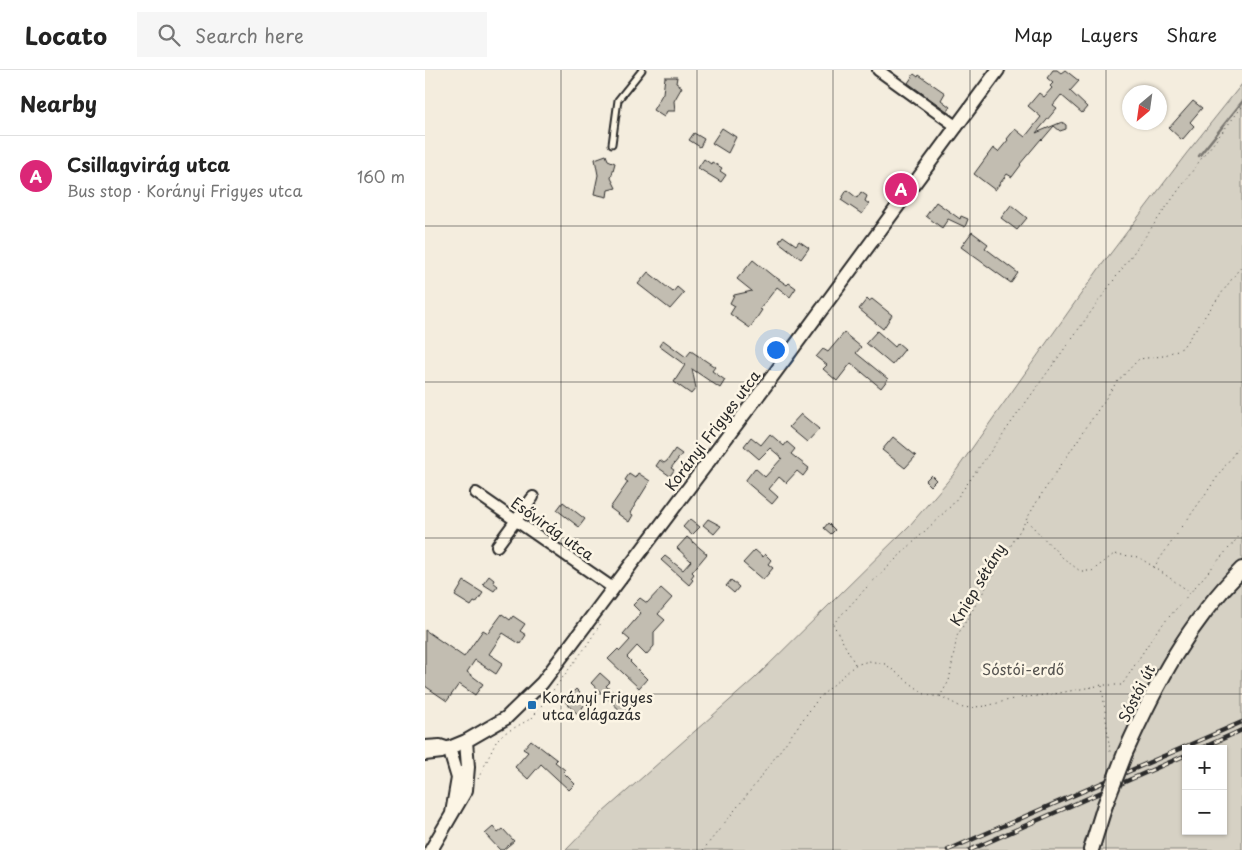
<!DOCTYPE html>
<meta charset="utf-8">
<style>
:root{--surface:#fff;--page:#f6f6f6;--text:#222;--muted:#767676;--line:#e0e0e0;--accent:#db2777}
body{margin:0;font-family:"Playpen Sans",sans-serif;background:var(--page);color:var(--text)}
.controls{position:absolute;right:15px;bottom:15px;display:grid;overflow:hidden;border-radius:0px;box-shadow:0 1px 4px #0004}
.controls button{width:45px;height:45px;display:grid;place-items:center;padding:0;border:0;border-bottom:1px solid var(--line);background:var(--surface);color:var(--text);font:25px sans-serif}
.compass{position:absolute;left:697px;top:15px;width:45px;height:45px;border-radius:50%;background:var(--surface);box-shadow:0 1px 4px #0004;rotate:209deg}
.you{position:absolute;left:350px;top:279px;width:18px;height:18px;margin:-12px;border:4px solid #fff;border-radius:50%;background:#1a73e8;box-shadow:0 0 0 8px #1a73e833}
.badge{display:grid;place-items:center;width:32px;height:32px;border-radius:50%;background:var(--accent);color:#fff;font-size:16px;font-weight:700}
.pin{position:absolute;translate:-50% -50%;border:2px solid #fff;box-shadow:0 1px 5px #0006}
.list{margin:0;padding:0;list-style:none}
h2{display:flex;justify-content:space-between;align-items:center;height:65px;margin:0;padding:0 20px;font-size:21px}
h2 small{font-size:16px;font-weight:400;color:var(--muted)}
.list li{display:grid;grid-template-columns:32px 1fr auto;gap:15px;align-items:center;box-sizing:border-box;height:80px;padding:0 20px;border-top:1px solid var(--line)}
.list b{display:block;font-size:19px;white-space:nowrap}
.list p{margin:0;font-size:16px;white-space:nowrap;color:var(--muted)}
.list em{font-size:16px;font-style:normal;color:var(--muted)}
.icon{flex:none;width:28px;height:28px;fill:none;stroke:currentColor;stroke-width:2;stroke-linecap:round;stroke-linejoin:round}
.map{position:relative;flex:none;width:817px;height:780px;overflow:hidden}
header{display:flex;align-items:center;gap:30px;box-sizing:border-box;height:70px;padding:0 25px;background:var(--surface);border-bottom:1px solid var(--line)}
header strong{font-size:24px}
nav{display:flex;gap:28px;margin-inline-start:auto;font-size:18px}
.search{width:350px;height:45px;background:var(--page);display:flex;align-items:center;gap:12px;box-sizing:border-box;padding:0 18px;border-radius:0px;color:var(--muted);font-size:19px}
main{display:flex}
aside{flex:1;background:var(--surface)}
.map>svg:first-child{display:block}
.green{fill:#d6d1c4;stroke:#807e78;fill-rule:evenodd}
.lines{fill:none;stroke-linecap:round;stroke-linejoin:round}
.stream{stroke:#7a7771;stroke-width:2.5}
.building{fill:#c2bdb1;stroke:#2b2b2b}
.service-casing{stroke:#2b2b2b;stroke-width:9}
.minor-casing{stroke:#2b2b2b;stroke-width:14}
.tertiary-casing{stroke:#2b2b2b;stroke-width:16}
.secondary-casing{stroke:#2b2b2b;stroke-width:18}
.path{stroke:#2b2b2b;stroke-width:1;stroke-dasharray:1 4;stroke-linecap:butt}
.service{stroke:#fcf5e5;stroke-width:5}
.minor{stroke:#fcf5e5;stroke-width:10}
.tertiary{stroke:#fcf5e5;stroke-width:12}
.secondary{stroke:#fcf5e5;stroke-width:14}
.rail-casing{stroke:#2b2b2b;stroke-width:4.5}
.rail{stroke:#fcf5e5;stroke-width:2.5;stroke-dasharray:8;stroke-linecap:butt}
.secondary-bridge-casing{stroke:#2b2b2b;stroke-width:18;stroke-linecap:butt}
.secondary-bridge{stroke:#fcf5e5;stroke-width:14}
.grid{fill:none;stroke:#2b2b2b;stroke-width:1;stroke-opacity:0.55}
.poi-dot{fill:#1f6fb2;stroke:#fcf5e5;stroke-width:2}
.labels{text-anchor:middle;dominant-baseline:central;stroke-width:5;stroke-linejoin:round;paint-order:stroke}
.street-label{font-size:15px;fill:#2b2b2b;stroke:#fcf5e5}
.park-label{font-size:15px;fill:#565451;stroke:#fcf5e5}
.poi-label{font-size:15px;fill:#2b2b2b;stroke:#fcf5e5;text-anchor:start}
</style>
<header>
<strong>Locato</strong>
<div class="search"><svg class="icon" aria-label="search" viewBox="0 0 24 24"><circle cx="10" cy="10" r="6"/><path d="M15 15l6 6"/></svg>Search here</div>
<nav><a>Map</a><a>Layers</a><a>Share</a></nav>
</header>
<main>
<aside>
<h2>Nearby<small></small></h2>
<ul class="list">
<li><span class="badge">A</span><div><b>Csillagvirág utca</b><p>Bus stop · Korányi Frigyes utca</p></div><em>160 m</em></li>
</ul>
</aside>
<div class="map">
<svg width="817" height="780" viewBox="0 0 817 780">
<rect width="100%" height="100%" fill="#f4edde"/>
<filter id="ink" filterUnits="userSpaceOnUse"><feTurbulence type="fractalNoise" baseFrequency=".02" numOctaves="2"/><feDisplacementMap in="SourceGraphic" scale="10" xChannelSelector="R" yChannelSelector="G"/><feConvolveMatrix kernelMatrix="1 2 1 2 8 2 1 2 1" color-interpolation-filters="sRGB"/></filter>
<g filter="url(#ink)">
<path class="green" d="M817 14V780H141L177 743 329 609 485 455 528 405 673 200 761 84ZM761 679H798V761H761Z"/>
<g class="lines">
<path class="stream" d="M774 86 817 32"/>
</g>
<path class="building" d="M628 0H632L636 3 640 0 654 11 645 21 662 37 657 43 636 25 628 35 632 38 611 63 637 52 641 55V59L635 61 629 56 617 70 616 69 595 94 596 95 587 107 582 104 570 120 549 104 568 78 573 82 583 70 582 69 590 59 600 67 616 47 603 36 614 23 619 27 627 18 625 16 628 13 622 8Z
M489 4 493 7 494 5 520 23 516 30 525 37 522 41 483 13Z
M240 7H252L251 13 257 17 249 31 250 41H242L239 47 228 40 238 23Z
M768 31 777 38 765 52 769 56 757 70 744 58Z
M297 58 311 67 303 83 287 73Z
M269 63 279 69 275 77 264 70Z
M181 85 183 90 190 93 186 108 191 118 183 120 182 127 169 124 173 105 170 89Z
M279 89 286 94 287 92 297 98 295 101 301 105 296 112 273 98Z
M422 120 432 128 436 122 442 126 440 131 444 134 437 144 416 130Z
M511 132 535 149 536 146 543 149 540 157 523 149 517 158 501 146Z
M586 135 602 148 592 160 576 148Z
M547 162 563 174 560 178 593 203 586 213 536 177Z
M358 166 371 175 374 171 384 178 376 189 354 172Z
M328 190 349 207V206L362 215 364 213 371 218 365 227 352 217 335 239 337 240 325 258 305 244 310 236 305 233 309 225 327 221 312 209Z
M223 202 248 222 252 217 259 223 245 239 213 214Z
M442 229 444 231 447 229 467 245 458 259 434 239Z
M452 261 470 277 473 273 480 279 467 295 441 273Z
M419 263 436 277 431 283 463 309 456 318 426 293 412 311 398 299 402 295 391 287 398 279 403 282Z
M238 270 261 287 266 281 290 297 287 301 300 310 295 318 267 299 271 318 266 324 249 312 260 295 234 276Z
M376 344 394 359 382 372 364 357Z
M345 364 359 376 362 372 370 379 366 384 384 398 378 406 372 401 361 413 354 407 344 419 353 427 347 434 320 411 330 398 340 407 357 388 345 378 334 389 319 376 326 367 336 375Z
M468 367 491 386 480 398 457 380Z
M250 379 257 384 246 398 249 400 245 406 231 396 235 390 239 393 242 391Z
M213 403 225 411 205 443 208 445 204 452 185 438 203 412 200 410 204 404 210 408Z
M506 405 511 410 505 416 500 411Z
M138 432 160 449 154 457 132 440Z
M265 449 275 457 267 465 258 457Z
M283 449 296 456 289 464 278 455Z
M403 453 410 460 406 464 399 458Z
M262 467 282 484 267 502 269 504 266 508 268 510 264 515 236 490 240 486 258 500 266 491 252 478Z
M330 480 338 487 340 484 346 490 343 494 348 498 338 510 318 493Z
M64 506 69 510 68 512 73 516 69 521 58 514Z
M306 510 314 517 309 523 301 516Z
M39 511 58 523 51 533 49 532 46 536 30 526Z
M236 518 247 528 233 544 240 550 229 562V576L221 585 212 576 202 587 206 591 205 592 222 609 214 618 183 589 193 579 195 581 205 570 198 564 216 543 208 535 215 528 222 533Z
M77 544 85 550 88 546 100 554 95 561 101 565 95 574 78 563 64 584 78 593 71 604 50 590 42 602 58 614 50 625 34 614 22 631 0 616V560L39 587 58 560 63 563Z
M175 603 185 612 181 616 194 627 199 622 207 629 203 634 207 638 200 645 166 613Z
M151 619 161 629 159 631 161 633 157 638 163 644 158 649 139 631Z
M106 670 132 690 130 692 140 700 138 702 150 714 144 720 116 694 103 709 90 697 103 682 98 679Z
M68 757 73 763 78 759 89 771 78 780H75L60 764Z"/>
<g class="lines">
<defs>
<path id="service" d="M187 74 193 30 217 0"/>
<path id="minor" d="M453 0 532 57
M51 423 188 518
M72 476 108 427
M0 676 15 675 24 678
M0 685 17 683 24 678"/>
<path id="tertiary" d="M27 743 33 708 24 678 41 671 81 648 117 613 341 315 573 0
M6 780 41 720 43 697 41 671"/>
<path id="secondary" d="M700 683C731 614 763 553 817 499
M666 780 680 735"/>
</defs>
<use href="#service" class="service-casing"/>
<use href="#minor" class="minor-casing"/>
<use href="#tertiary" class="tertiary-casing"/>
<use href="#secondary" class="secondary-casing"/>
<path class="path" d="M602 451 638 488 655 501H667L689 484 713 487 729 497 817 372
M729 497 765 522
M430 594 408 554 441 518 527 435 776 89 817 37
M677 616 685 682 687 683
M515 626 538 638 561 636 592 628 629 624 677 615H697L731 562 817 463
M53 709 72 670 78 664 107 648 160 578 178 550
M278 780 329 716 393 629 430 595 444 591 460 594 501 625 507 626H515L524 611 532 566 616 425 691 313 714 289 738 286 757 278 817 195"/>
<use href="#service" class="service"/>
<use href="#minor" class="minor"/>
<use href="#tertiary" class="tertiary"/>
<use href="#secondary" class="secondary"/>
<defs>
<path id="rail" d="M775 679 817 660
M523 780 817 652
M545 780 761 685"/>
</defs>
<use href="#rail" class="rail-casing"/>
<use href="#rail" class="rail"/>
<defs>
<path id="secondary-bridge" d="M680 735 700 683"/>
</defs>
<use href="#secondary-bridge" class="secondary-bridge-casing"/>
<use href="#secondary-bridge" class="secondary-bridge"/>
</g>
</g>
<path class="grid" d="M136 0V780M272 0V780M408 0V780M545 0V780M681 0V780M0 156H817M0 312H817M0 468H817M0 624H817"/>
<rect class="poi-dot" x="102" y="630" width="10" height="10" rx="2.5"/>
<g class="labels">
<g class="street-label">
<text transform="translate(287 360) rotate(-53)">Korányi Frigyes utca</text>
<text transform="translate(128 458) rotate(35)">Esővirág utca</text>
<text transform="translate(552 514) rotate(-59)">Kniep sétány</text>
<text transform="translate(711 623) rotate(-63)">Sóstói út</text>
</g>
<g class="park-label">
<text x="598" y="598">Sóstói-erdő</text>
</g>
<g class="poi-label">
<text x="117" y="626">Korányi Frigyes<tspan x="117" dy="17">utca elágazás</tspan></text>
</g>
</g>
</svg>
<div class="controls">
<button>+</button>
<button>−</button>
</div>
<svg class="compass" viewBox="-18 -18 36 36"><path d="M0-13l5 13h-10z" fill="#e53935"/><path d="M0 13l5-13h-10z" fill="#767676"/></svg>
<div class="you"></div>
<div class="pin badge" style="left:476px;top:119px">A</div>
</div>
</main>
